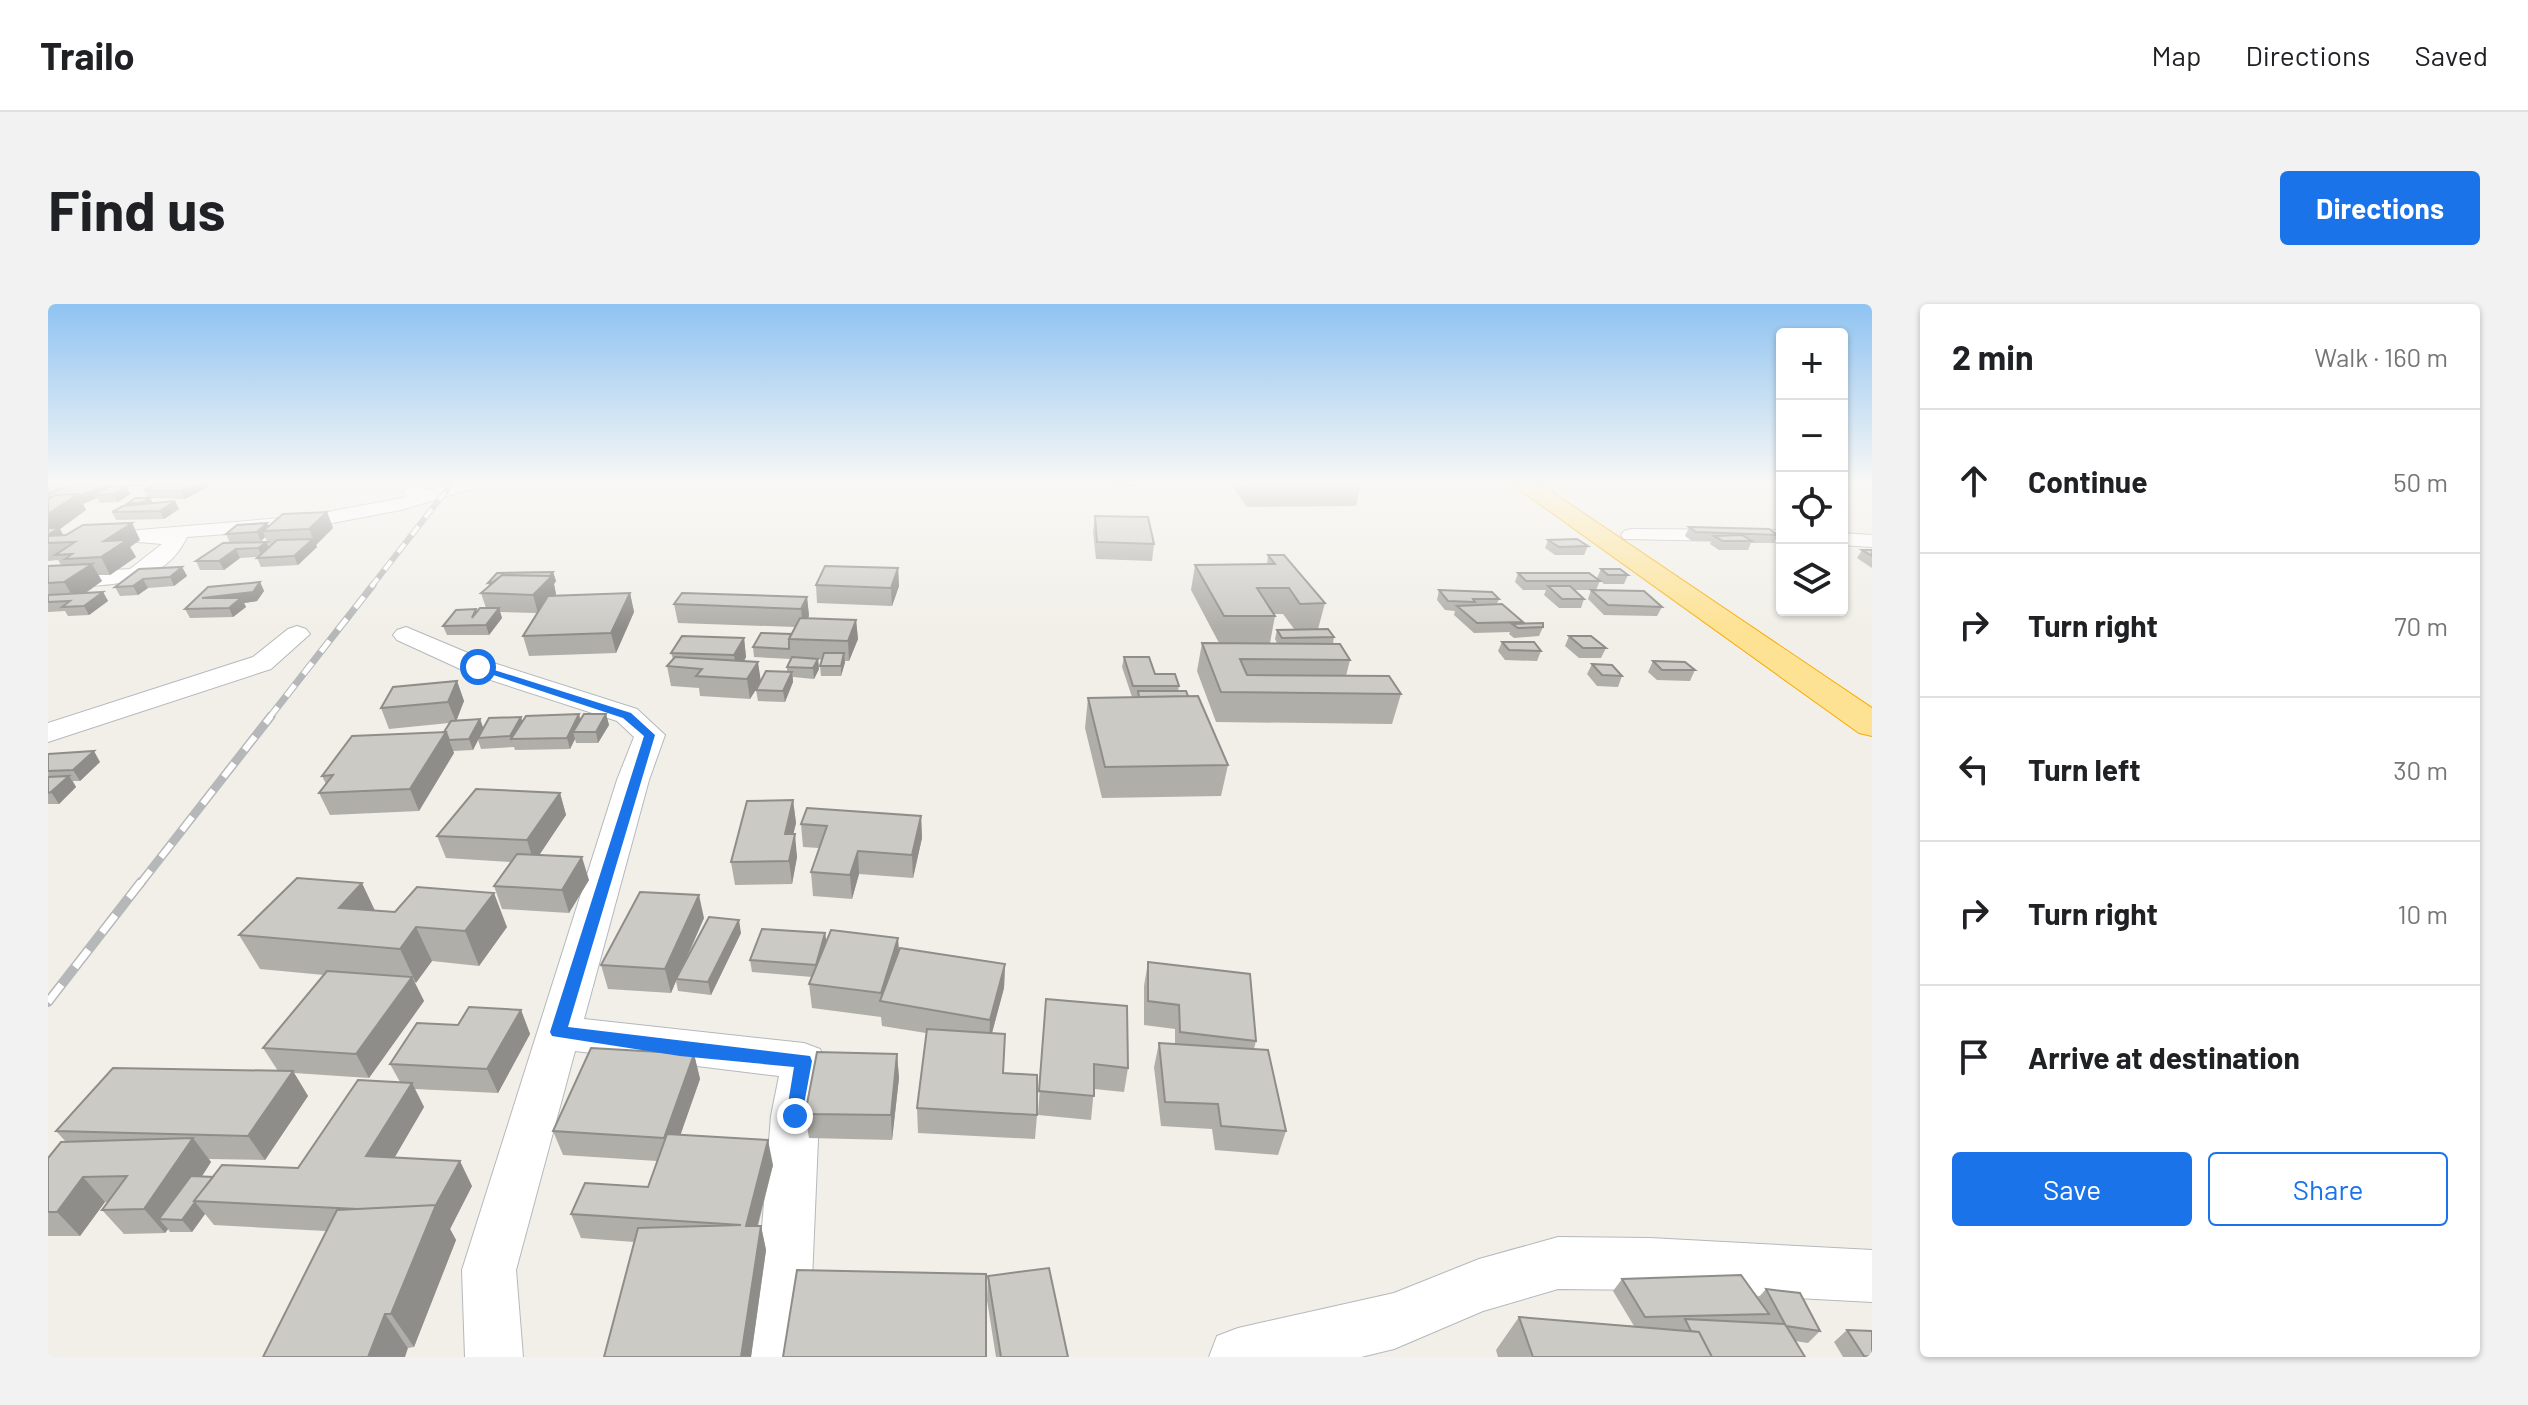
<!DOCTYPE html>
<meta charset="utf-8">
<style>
:root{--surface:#fff;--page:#f2f2f2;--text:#202124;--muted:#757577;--line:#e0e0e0;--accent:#1a73e8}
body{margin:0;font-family:Barlow,sans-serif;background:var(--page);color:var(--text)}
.controls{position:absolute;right:24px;top:24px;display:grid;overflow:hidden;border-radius:8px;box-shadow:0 2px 6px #0004}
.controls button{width:72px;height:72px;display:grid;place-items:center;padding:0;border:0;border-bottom:2px solid var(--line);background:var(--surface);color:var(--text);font:40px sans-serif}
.stop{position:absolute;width:24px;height:24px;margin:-18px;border:6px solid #1a73e8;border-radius:50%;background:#fff}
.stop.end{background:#1a73e8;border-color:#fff;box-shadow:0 2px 8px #0008}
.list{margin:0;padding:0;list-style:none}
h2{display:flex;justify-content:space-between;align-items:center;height:104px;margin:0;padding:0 32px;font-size:34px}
h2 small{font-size:26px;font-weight:400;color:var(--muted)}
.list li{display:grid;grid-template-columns:52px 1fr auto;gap:24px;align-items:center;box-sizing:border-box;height:144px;padding:0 32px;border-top:2px solid var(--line)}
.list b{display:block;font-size:30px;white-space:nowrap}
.list em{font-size:26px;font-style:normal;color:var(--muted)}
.actions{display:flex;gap:16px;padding:24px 32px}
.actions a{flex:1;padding:18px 0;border:2px solid var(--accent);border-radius:8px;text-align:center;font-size:28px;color:var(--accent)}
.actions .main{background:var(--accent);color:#fff}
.icon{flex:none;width:44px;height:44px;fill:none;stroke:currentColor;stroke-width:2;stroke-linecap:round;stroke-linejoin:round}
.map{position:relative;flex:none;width:1824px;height:1053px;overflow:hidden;border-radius:8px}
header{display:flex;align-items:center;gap:48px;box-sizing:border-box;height:112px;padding:0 40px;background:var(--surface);border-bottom:2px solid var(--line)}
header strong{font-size:38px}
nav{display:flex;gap:44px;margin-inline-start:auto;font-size:28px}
.intro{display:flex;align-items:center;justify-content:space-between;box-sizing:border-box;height:192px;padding:0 48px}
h1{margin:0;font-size:56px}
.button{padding:20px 36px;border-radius:8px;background:var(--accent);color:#fff;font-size:28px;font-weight:700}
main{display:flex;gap:48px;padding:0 48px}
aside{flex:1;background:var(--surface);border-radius:8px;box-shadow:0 2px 6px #0004}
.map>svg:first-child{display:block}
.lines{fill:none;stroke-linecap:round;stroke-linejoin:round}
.street-casing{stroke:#b5b8bc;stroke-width:2}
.highway-casing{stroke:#f9ab00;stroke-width:2}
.street{fill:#fff;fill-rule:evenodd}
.highway{fill:#fde293;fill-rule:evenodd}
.rail-far3-casing{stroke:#b6b7b8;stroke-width:6}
.rail-far2-casing{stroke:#b6b7b8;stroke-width:7}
.rail-far1-casing{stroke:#b6b7b8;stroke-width:9}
.rail-casing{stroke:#b6b7b8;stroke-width:10}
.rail-far3{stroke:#fff;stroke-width:4;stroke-dasharray:11;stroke-linecap:butt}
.rail-far2{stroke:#fff;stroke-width:5;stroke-dasharray:14;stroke-linecap:butt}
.rail-far1{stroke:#fff;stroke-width:6;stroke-dasharray:17;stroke-linecap:butt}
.rail{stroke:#fff;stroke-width:7;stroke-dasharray:22;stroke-linecap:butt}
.wall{fill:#afaea9;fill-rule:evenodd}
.shaded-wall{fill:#8f8d8a}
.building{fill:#cccac5;stroke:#8f8d8a;stroke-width:2}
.route{fill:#1a73e8}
</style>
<header>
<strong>Trailo</strong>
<nav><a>Map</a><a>Directions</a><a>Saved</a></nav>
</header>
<div class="intro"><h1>Find us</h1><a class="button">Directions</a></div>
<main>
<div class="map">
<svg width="1824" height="1053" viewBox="0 0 1824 1053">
<rect width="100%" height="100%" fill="#f1efe8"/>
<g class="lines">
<defs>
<path id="street" d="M409 178H436L433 182 353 206 258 224 139 233C113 288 52 280 0 284V270L82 265 114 240 67 236 64 232 67 228 258 212 359 193 354 188 363 182 382 186Z
M1583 225 1734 226V238L1576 235 1573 231 1576 227Z
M1794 229 1824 231V243L1794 241Z
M249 322 258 325 262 330 223 365 0 438V419L205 353 240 325Z
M358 323 439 357 589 405 617 431 601 476 536 715 756 739 772 745 778 757 771 812 762 1023 755 1053H697L706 1023 723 812 731 772 527 747 468 966 475 1053H417L414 966 569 476 586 433 569 417 421 369 349 336 345 331 349 326Z
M1510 933 1602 934 1824 946V998L1602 986 1510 985 1435 1007 1346 1045 1313 1053H1161L1169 1032 1190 1024 1346 989 1431 955Z"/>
<path id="highway" d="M1461 178H1489L1824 404V432L1811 429Z"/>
</defs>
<use href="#street" class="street-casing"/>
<use href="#highway" class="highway-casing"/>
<use href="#street" class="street"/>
<use href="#highway" class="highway"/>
<defs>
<path id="rail-far3" d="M323 283 405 178"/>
<path id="rail-far2" d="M221 414 325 281"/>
<path id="rail-far1" d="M92 580 223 412"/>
<path id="rail" d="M0 698 93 578"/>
</defs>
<use href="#rail-far3" class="rail-far3-casing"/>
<use href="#rail-far2" class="rail-far2-casing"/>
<use href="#rail-far1" class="rail-far1-casing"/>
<use href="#rail" class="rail-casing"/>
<use href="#rail-far3" class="rail-far3"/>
<use href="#rail-far2" class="rail-far2"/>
<use href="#rail-far1" class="rail-far1"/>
<use href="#rail" class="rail"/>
</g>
<path class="wall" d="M68 178H102L92 183H79L82 190 70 198 52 199 49 194 35 200 38 206 12 225 15 231 84 219 92 236 82 243 88 253 62 271H50L54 277 38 289 55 288 60 297 41 311 20 312 17 307 0 308V262L13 261 10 256 0 257V181L16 180 18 183 63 179 65 182H71Z
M113 178H185L166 179 165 178 158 184 137 195 102 194 105 199 127 197 131 205 116 215 68 216 64 208 80 202 79 200 99 194 96 186Z
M906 178H951V180H906Z
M1012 178H1088V183Z
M1183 178H1311L1313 180 1308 202 1199 203 1183 181Z
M279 208 285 224 268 241 269 243 250 261 213 263 209 254 210 253 192 254 176 266H152L148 257 175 239 222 243 217 233 213 237 182 239 178 230 219 219 221 222Z
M1047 212 1106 240 1104 257 1048 255 1045 228Z
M1641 223 1730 231 1726 239H1703L1700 246H1671L1662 240 1663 237H1644L1637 232Z
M1500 236 1540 242 1536 251H1507L1497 244Z
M1814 246H1824V264L1809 254Z
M1220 251 1277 299 1270 325 1286 333 1285 340 1302 356 1298 372 1353 390 1344 420 1168 418 1149 367 1154 339H1171L1143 286 1147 261 1219 260ZM1226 310H1235L1246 325 1229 326 1227 335 1229 339H1222L1227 312Z
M134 263 139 272 126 282 100 284 90 291 72 292 67 283Z
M850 264 851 282 844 302 769 299 768 281Z
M1553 265 1580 271 1576 280H1556L1549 274Z
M505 268 508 277 506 280 508 290 507 292 582 289 586 308 568 349 481 352 475 332 489 309 452 308 454 314 441 331H399L395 322 438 304 433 289 441 282 440 279Z
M1470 269 1552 277 1548 286 1614 303 1609 312 1556 311 1540 295 1543 286H1527L1536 295 1533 304H1511L1496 291 1498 286H1475L1467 278Z
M212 278 216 287 209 297 196 299 198 303 185 313 142 314 137 305Z
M1391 286 1451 295 1449 300 1475 318 1474 320 1495 323 1491 332 1466 334 1461 330 1462 328 1426 329 1406 311 1407 307 1397 306 1389 296Z
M759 293 761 312 759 314 808 316 810 335 801 357H797L793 372H773L772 362 774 356 770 355 771 365 766 375 745 373V378L737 398 710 397 708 386 710 382 702 395 652 392 651 384 623 382 619 362 625 355 623 349 696 334 698 353 696 357 713 377 739 368V363L743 353 742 355 706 353 705 343 743 330 747 323 630 319 626 300Z
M1521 332 1558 344 1553 354H1531L1517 342Z
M1454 338 1493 347 1489 357 1457 356 1450 347Z
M1076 353 1131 382 1130 387 1140 392 1180 461 1173 492 1054 494 1037 424 1040 394 1084 393 1074 363Z
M1605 357 1647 366 1642 377 1609 376 1600 368Z
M1544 360 1574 372 1570 383 1549 382 1539 370Z
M409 377 416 397 408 416 432 415 435 424 473 413 474 418 532 416 558 410 561 421 550 439H528L527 435 522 445 467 446 466 443 433 445 430 436 425 446 405 447 406 449 371 507 282 511 271 489 278 480 274 472 396 428 401 419 341 425 333 404Z
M0 450 52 458 32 477H25L28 483 11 500H0Z
M512 489 518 511 491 551 541 576 521 609 454 605 446 582 463 558 398 554 389 532Z
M745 496 748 519 745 530 749 553 744 580 687 581 683 558Z
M873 512 874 534 865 574 811 570 804 595 765 592 763 568 771 544 755 543 753 520Z
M327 607 459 623 431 662 384 657 367 679 376 697 321 774 246 769 260 792 217 856 161 855 163 858 154 872 165 873 250 864 352 778 342 760 410 721 473 706 482 730 450 789 367 785 376 803 346 854 424 882 402 925 408 936 366 1043 360 1044 278 927 166 921 157 910 144 928H122L120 925 117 929 76 930 54 906 60 898H57L32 932H0V854L18 838 8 827 230 767 215 744 276 671 212 665 191 631Z
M656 614 637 658 693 629 663 691 630 687 628 677 623 689 560 685 553 661Z
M777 629 778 637 957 660 956 684 944 729 955 769 989 811 987 835 870 829 869 804 878 729 834 722 833 713 764 704 761 680 764 673 704 668 702 656Z
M1100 658 1208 737 1206 745 1238 827 1230 851 1167 846 1164 825 1113 822 1106 763 1111 739 1127 740V725L1096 721V682Z
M998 695 1080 764 1076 788 1046 785 1043 816 990 811Z
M646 750 652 775 632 831 725 861 710 922H713L718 946 703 1053H556L586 938 533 934 523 910 600 883 609 857 515 851 505 827Z
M849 750 851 774 844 836 761 834 757 810Z
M940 972 1020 1053H948L939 996Z
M1574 975 1710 994 1718 985 1772 1027 1760 1039 1747 1037 1757 1053H1450L1448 1046 1471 1013 1586 1022 1565 987Z
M1799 1026 1824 1053H1795L1786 1038Z"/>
<path class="shaded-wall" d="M90 178H102L92 183Z
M150 178H165L158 184 137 195 133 187Z
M63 179 67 187 48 191 49 194 35 200 38 206 12 225 19 238 0 236V203L30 190Z
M78 182 82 190 70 198 66 190Z
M102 194 106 202 97 207 93 199Z
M127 197 131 205 116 215 112 207Z
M279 208 285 224 268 241 269 243 250 261 246 252 265 235 261 225Z
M84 219 92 236 82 243 88 253 62 271 53 253 56 237Z
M219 219 222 227H215L217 233 213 237 209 228Z
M219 238 223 247 214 253 210 244Z
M188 245 192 254 176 266 171 257Z
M44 260 54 277 27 296 16 278Z
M134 263 139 272 126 282 122 273Z
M850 264 851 282 844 302 843 284Z
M505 268 508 277 506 280 508 290 490 309 485 291Z
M95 275 100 284 90 291 85 282Z
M212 278 216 287 209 297 196 299 198 303 185 313 181 304 154 294Z
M55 288 60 297 41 311 36 302Z
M582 289 586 308 568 349 563 329Z
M759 293 761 312 755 324 753 305Z
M451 304 454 314 441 331 438 321Z
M808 316 810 335 801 357 800 337Z
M696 334 698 353 689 371 686 351Z
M796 349 797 359 793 372V362Z
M770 355 771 365 766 375 765 364Z
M710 358 713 378 702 395 699 375Z
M744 368 745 378 737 398 735 387Z
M409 377 416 397 408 418 400 398Z
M531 410 534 421 525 428 527 435 522 445 519 434Z
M558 410 561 421 550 439 548 428Z
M473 413 476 423 463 435 465 443 462 432Z
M432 415 436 426 430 434V436L425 446 421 435Z
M398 428 406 449 371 507 362 485Z
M46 447 52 458 32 477 25 466Z
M21 472 28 483 11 500 3 488Z
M512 489 518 511 486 559 479 536Z
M745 496 748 519 740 553 737 530Z
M873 512 874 534 865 574 864 551Z
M747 530 749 553 744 580 741 557Z
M810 547 811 570 804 595 802 571Z
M534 553 541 576 521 609 514 586Z
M314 579 330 613 291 604Z
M446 589 459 623 431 662 417 627Z
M651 591 656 614 629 675H628V677L623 689 617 665Z
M691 616 693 629 663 691 660 678Z
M368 623 384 657 368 679 352 645Z
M777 629 779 641 768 661Z
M850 634 852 658 834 698 833 689Z
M957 660 956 684 941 740 942 716Z
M364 673 376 697 321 774 308 750Z
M473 706 482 730 450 789 439 765Z
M646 750 652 775 623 858 616 834Z
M849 750 851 774 844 836 843 811Z
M245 767 260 792 217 856 200 832Z
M364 779 376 803 333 877 318 852Z
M145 834 163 858 126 916 111 915 120 925 117 929 96 905Z
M720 836 725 861 703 946 698 922Z
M412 857 424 882 402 925 408 936 366 1043 343 1010 384 909Z
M35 873 57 898 32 932 9 908Z
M147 898 157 910 144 928 134 916Z
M713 922 718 946 703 1053H693Z
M337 1010 360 1044 357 1053H320Z"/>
<path class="building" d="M31 178 63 179 31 192 30 190 7 191 4 193H0V191Z
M113 178H150L133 187 96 186Z
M1201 178H1311L1313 180H1203Z
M16 180 0 190V181Z
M78 182 66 190 48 191 60 183Z
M30 190 0 210V196L7 191Z
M87 194H102L93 199 79 200Z
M127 197 112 207 64 208 75 202Z
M279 208 261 225 215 227 235 210Z
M1047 212 1100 213 1106 240 1049 238Z
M84 219 56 237 79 236 53 253 17 255 24 250 7 251 27 238 0 239V232L18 231 35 221Z
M219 219 209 228 178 230 189 221Z
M1641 223 1721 225 1730 231 1648 228Z
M0 224H11L0 231Z
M1694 231 1704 237H1675L1666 232Z
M265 235 246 252 209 254 229 236Z
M1529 235 1540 242 1511 243 1500 236Z
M219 238 210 244 188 245 171 257H148L175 239Z
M1814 246H1824V252Z
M1220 251H1236L1277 299 1252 300 1241 284H1209L1227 312H1176L1147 261 1227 260Z
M44 260 16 278 0 279V262Z
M777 262 850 264 843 284 768 281Z
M134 263 122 273 95 275 85 282 67 283 91 265Z
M1553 265H1572L1580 271H1560Z
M505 268 502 272 454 271 445 278 440 279 449 269Z
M1470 269H1541L1552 277H1478Z
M454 271 504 272 485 291 433 289Z
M212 278 205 288 154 294H193L181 304 137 305 160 283Z
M1500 282H1522L1536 295H1514Z
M1391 286 1444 288 1451 295H1425L1427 298 1400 297Z
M1543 286 1596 287 1614 303 1560 301Z
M55 288 36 302 14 303 22 297 0 298V291Z
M582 289 563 329 475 332 500 292Z
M634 289 759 293 753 305 626 300Z
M1454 300 1475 318 1429 319 1409 302Z
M432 304H451L438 321 395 322 408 306 428 305 424 314Z
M752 314 808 316 800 337 741 335Z
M1495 319V323L1470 324 1464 320Z
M1280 325 1286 333 1234 334 1229 326Z
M713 329 743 330 741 335V345L705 343Z
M634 332 696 334 686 351 623 349Z
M1521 332H1543L1558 344H1535Z
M1454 338H1486L1493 347 1461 346Z
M1154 339 1292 340 1302 356 1192 355 1199 371 1341 372 1353 390 1173 388Z
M776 349H796L793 362H772Z
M627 353 710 358 699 375 648 372 654 365 619 362Z
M744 353 770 355 765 364 739 363Z
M1076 353H1101L1107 370H1127L1131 382H1085Z
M1605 357 1637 358 1647 366H1614Z
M1544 360 1564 361 1574 372 1554 371Z
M718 367 744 368 735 387 708 386Z
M409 377 400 398 333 404 345 383Z
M1090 387H1138L1140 392 1091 393Z
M1150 392 1180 461 1057 463 1040 394Z
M531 410 519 434 463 435 478 412Z
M536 410H558L548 428H525Z
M473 413 462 432 430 434 441 414Z
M432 415 421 435 401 436 398 428H396L403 417Z
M398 428 362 485 271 489 285 471 274 472 304 432Z
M46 447 25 466 0 467V450Z
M21 472 3 488 0 489V473Z
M428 485 512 489 479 536 389 532Z
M745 496 737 530H747L741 557 683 558 699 497Z
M759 504 873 512 864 551 810 547 802 571 763 568 779 522 753 520Z
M469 550 534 553 514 586 446 582Z
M249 574 314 579 291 604 347 608 369 583 446 589 417 627 368 623 352 645 191 631Z
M592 588 651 591 617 665 553 661Z
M661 613 691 616 660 678 628 675Z
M714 625 777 629 768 661 702 656Z
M783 626 850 634 833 689 761 680Z
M852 644 957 660 942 716 832 697Z
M1100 658 1202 670 1208 737 1132 728 1131 701 1100 697Z
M279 667 364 673 308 750 215 744Z
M998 695 1079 702 1080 764 1046 760V792L991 787Z
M421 703 473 706 439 765 342 760 369 719 410 721Z
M879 725 957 730 955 769 989 771V811L869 804Z
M1111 739 1220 746 1238 827 1173 822 1170 800 1117 798Z
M543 744 646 750 616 834 505 827Z
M769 748 849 750 843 811 757 810Z
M65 764 245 767 200 832 8 827Z
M310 776 364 779 318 852 412 857 388 901 310 905 146 897 174 861 250 864Z
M619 830 720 836 698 922H713L693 1053H556L590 924 693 921 523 910 537 879 600 883Z
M145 834 96 905 54 906 79 872 35 873 9 908H0V854L13 838Z
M143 872 165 873 146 897 147 898 134 916 111 915Z
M388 901 343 1010H337L320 1053H215L289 906Z
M1001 964 1020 1053H953L940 972Z
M749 966 938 970V1053H735Z
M1693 971 1721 1010 1597 1013 1574 975Z
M1718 985 1752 989 1772 1027 1738 1022Z
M1471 1013 1651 1028 1664 1053H1485Z
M1637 1015 1737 1020 1757 1053H1664L1651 1028 1643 1027Z
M1799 1026 1824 1027V1053L1816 1052Z"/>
<linearGradient id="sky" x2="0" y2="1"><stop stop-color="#8fc3f1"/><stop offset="0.55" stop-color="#f9f8f5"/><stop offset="1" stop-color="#f9f8f5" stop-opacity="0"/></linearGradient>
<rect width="1824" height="325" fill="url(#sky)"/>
<path class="route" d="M427 360 583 409 607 431 520 723 762 752 764 757 753 817 747 819 738 812 746 763 632 752 504 732 502 728 596 432 575 414 427 365Z"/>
</svg>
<div class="controls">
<button>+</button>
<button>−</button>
<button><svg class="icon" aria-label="locate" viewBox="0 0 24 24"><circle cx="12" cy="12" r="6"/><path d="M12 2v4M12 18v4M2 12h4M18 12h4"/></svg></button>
<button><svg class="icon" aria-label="layers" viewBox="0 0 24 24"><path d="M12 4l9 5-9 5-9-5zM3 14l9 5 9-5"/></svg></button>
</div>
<div class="stop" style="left:430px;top:363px"></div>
<div class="stop end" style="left:747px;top:812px"></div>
</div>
<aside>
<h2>2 min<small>Walk · 160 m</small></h2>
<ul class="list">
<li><svg class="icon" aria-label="ahead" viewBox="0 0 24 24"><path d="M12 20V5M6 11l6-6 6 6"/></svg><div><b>Continue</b></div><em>50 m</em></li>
<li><svg class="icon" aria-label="right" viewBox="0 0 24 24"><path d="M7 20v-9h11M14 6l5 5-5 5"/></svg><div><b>Turn right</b></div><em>70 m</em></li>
<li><svg class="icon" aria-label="left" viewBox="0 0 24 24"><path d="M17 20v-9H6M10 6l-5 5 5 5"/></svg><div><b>Turn left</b></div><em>30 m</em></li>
<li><svg class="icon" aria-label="right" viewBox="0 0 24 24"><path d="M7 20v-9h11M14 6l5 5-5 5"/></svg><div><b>Turn right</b></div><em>10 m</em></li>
<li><svg class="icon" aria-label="arrive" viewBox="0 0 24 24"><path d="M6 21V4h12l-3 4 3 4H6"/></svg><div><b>Arrive at destination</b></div></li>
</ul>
<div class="actions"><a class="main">Save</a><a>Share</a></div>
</aside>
</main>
